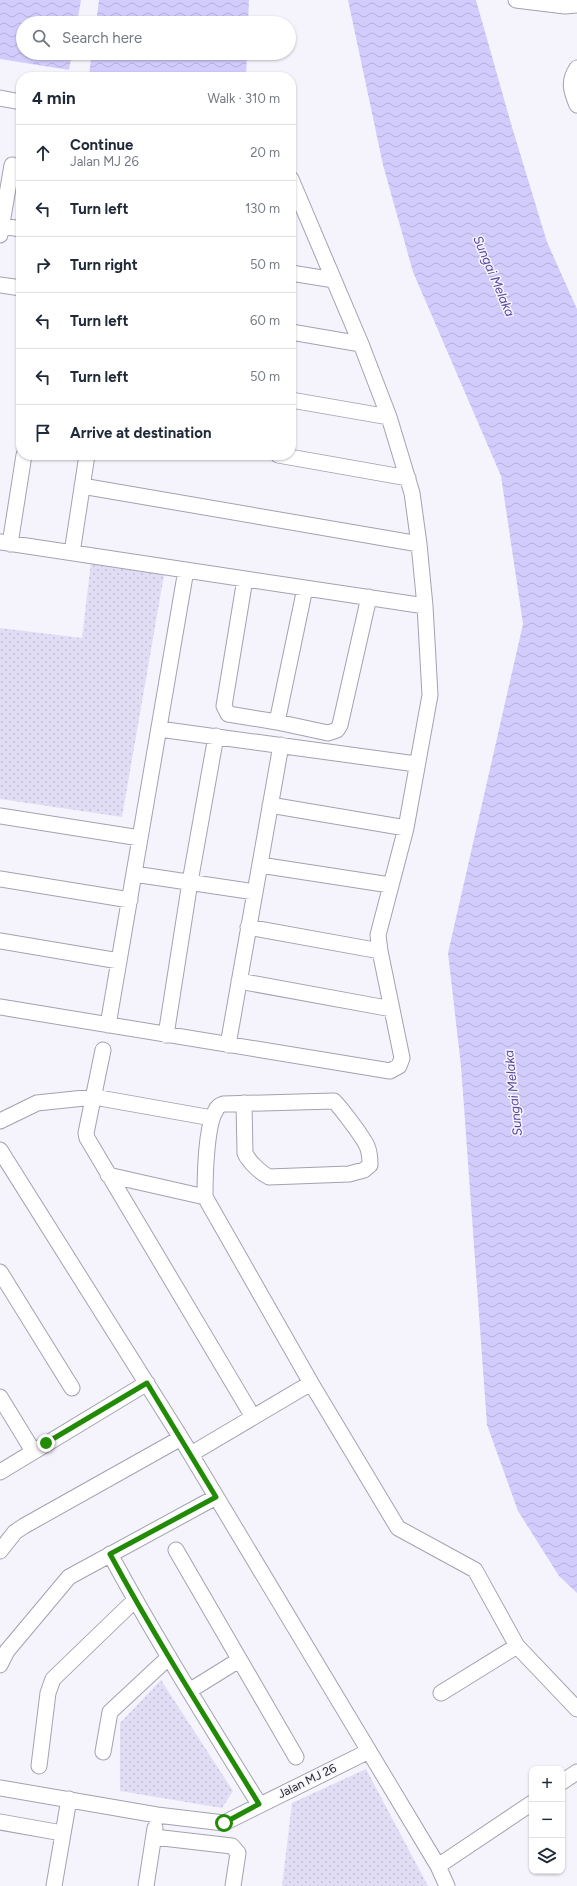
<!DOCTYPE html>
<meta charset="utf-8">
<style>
:root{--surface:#fff;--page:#f6f6f7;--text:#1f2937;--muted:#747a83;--line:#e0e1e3}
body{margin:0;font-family:Figtree,sans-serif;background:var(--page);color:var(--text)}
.controls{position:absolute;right:12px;bottom:12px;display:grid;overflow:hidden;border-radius:8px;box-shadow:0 1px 3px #0004}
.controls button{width:36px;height:36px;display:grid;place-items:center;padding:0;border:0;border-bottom:1px solid var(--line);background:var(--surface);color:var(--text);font:20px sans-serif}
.stop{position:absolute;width:12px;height:12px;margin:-9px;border:3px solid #228b06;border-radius:50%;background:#fff}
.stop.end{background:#228b06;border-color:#fff;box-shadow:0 1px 4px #0008}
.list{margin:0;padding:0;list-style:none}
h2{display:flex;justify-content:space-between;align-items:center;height:52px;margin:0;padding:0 16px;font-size:17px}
h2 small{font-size:13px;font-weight:400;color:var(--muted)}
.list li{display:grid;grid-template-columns:26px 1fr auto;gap:12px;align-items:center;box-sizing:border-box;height:56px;padding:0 16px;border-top:1px solid var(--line)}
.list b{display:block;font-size:15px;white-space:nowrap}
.list p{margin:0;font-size:13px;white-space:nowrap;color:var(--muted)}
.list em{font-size:13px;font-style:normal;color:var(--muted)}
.icon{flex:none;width:22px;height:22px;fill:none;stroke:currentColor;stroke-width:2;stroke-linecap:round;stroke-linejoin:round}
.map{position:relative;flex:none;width:577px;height:1886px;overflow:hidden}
.search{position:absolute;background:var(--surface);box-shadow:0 1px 3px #0004;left:16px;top:16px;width:280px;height:44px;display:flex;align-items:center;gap:10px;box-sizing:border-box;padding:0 14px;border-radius:22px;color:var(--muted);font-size:15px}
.panel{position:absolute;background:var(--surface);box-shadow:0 1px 3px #0004;left:16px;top:72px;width:280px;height:388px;border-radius:16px}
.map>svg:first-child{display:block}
.grass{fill:url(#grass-dots)}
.water{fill:url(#water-waves)}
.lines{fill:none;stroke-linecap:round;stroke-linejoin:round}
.minor-casing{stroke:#a3a2b0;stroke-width:17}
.minor{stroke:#fff;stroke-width:15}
.route{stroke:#228b06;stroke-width:5}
.labels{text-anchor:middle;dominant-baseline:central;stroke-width:3;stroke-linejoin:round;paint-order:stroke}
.street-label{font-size:12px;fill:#26252b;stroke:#f5f4fd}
.water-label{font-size:13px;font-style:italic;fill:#5a459f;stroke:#f5f4fd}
</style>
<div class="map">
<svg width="577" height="1886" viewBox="0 0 577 1886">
<defs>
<pattern id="grass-dots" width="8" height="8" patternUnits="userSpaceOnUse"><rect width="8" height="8" fill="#e0ddf5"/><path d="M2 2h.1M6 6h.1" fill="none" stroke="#c0bed2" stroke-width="1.8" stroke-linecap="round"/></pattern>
<pattern id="water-waves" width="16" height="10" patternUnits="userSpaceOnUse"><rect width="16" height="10" fill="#d2ccfc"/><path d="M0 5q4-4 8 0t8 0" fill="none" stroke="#b4afd8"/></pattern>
</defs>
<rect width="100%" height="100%" fill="#f5f4fd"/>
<path class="grass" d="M91 562 164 575 122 817 0 799V628L82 638Z
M161 1680 233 1791 222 1808 120 1791V1723Z
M366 1769 428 1886H282L292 1803Z"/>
<path class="water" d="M0 0H81L77 23H23V53H72L69 70 0 59Z
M99 0H249L248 23H96Z
M348 0H476L512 127 547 242 577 309V1593L559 1576 518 1511 487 1425 461 1066 448 953 523 624 501 476 413 272 383 165Z
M92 53H247L246 77H105L89 74Z"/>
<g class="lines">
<defs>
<path id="minor" d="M516 0 565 6 577 5
M577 68C568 81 571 91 577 105
M0 98 21 102
M2 226 21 229
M0 235 12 165
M291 273 334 280
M0 285 21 288
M291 332 361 344
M291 400 389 417
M278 455 408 478
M82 486 419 544
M0 542 425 606
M10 544 24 455
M72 553 87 455
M245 579 224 706 228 714 277 722 328 733 337 730 340 725 369 597
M277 722 305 588
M159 729 416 764
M270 805 406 828
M0 816 140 838
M260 865 390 885
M134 874 255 892
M0 879 130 900
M248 927 380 951
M0 941 119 961
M239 981 392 1009
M0 1007 390 1071 399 1066 402 1058 380 951 378 935 406 828 430 695 425 606 419 544 412 493 389 417 361 344 291 179
M108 1025 186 570
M166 1035 190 882 216 736
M228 1045 281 745
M103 1050 86 1133 87 1138 253 1417
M244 1103 245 1153C248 1161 261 1173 269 1177L349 1174 364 1170 370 1165C370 1158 370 1153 367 1146 363 1137 341 1108 334 1101L223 1104C220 1105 217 1107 216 1110 206 1125 205 1178 205 1197L311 1383 398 1528 475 1570 517 1646 577 1709
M0 1121 37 1103 94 1097 212 1118
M0 1150 181 1438 438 1866 447 1886
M108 1175 205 1197
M0 1272 72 1388
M0 1397 33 1451
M191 1454 311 1383
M0 1472 147 1383
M176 1550 296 1757
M0 1551 15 1532 24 1526 181 1438
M110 1554C156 1639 208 1722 259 1804
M0 1665 7 1651 69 1577 216 1497
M189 1691 239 1660
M441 1693 517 1646
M103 1752 110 1712 169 1657
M39 1766 48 1693 53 1679 135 1600
M562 1782 577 1772
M0 1788 157 1815 224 1823 369 1751
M0 1822 62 1833
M154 1837 232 1846 238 1853 233 1886
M438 1866 532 1803
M54 1886 69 1799
M146 1886 155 1828"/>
</defs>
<use href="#minor" class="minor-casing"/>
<use href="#minor" class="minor"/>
</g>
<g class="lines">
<path class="route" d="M46 1443 147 1383 216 1497 110 1554C156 1639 208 1721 259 1804L224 1823"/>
</g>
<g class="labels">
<g class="street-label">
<text transform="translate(307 1781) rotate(-26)">Jalan MJ 26</text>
</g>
<g class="water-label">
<text transform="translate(494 276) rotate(67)">Sungai Melaka</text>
<text transform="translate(513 1093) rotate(-96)">Sungai Melaka</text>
</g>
</g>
</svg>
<div class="controls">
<button>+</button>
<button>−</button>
<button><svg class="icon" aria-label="layers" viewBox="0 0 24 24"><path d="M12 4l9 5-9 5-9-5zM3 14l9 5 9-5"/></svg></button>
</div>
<div class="stop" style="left:224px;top:1823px"></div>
<div class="stop end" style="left:46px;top:1443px"></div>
<div class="search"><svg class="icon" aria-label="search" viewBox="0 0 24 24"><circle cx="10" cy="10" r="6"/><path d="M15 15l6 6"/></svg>Search here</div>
<section class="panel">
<h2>4 min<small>Walk · 310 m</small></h2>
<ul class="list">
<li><svg class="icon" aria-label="ahead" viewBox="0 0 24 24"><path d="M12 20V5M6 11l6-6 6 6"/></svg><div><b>Continue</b><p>Jalan MJ 26</p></div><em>20 m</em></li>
<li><svg class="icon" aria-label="left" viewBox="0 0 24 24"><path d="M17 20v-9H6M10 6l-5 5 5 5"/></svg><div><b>Turn left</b></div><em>130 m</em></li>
<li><svg class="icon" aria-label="right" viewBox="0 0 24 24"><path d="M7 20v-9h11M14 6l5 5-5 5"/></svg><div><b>Turn right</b></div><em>50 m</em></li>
<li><svg class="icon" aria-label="left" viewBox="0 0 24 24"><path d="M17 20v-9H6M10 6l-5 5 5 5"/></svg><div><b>Turn left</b></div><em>60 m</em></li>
<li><svg class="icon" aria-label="left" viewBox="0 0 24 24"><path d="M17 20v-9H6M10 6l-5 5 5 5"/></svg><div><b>Turn left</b></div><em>50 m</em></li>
<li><svg class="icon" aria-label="arrive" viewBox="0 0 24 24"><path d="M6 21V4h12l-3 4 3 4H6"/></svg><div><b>Arrive at destination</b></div></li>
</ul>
</section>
</div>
